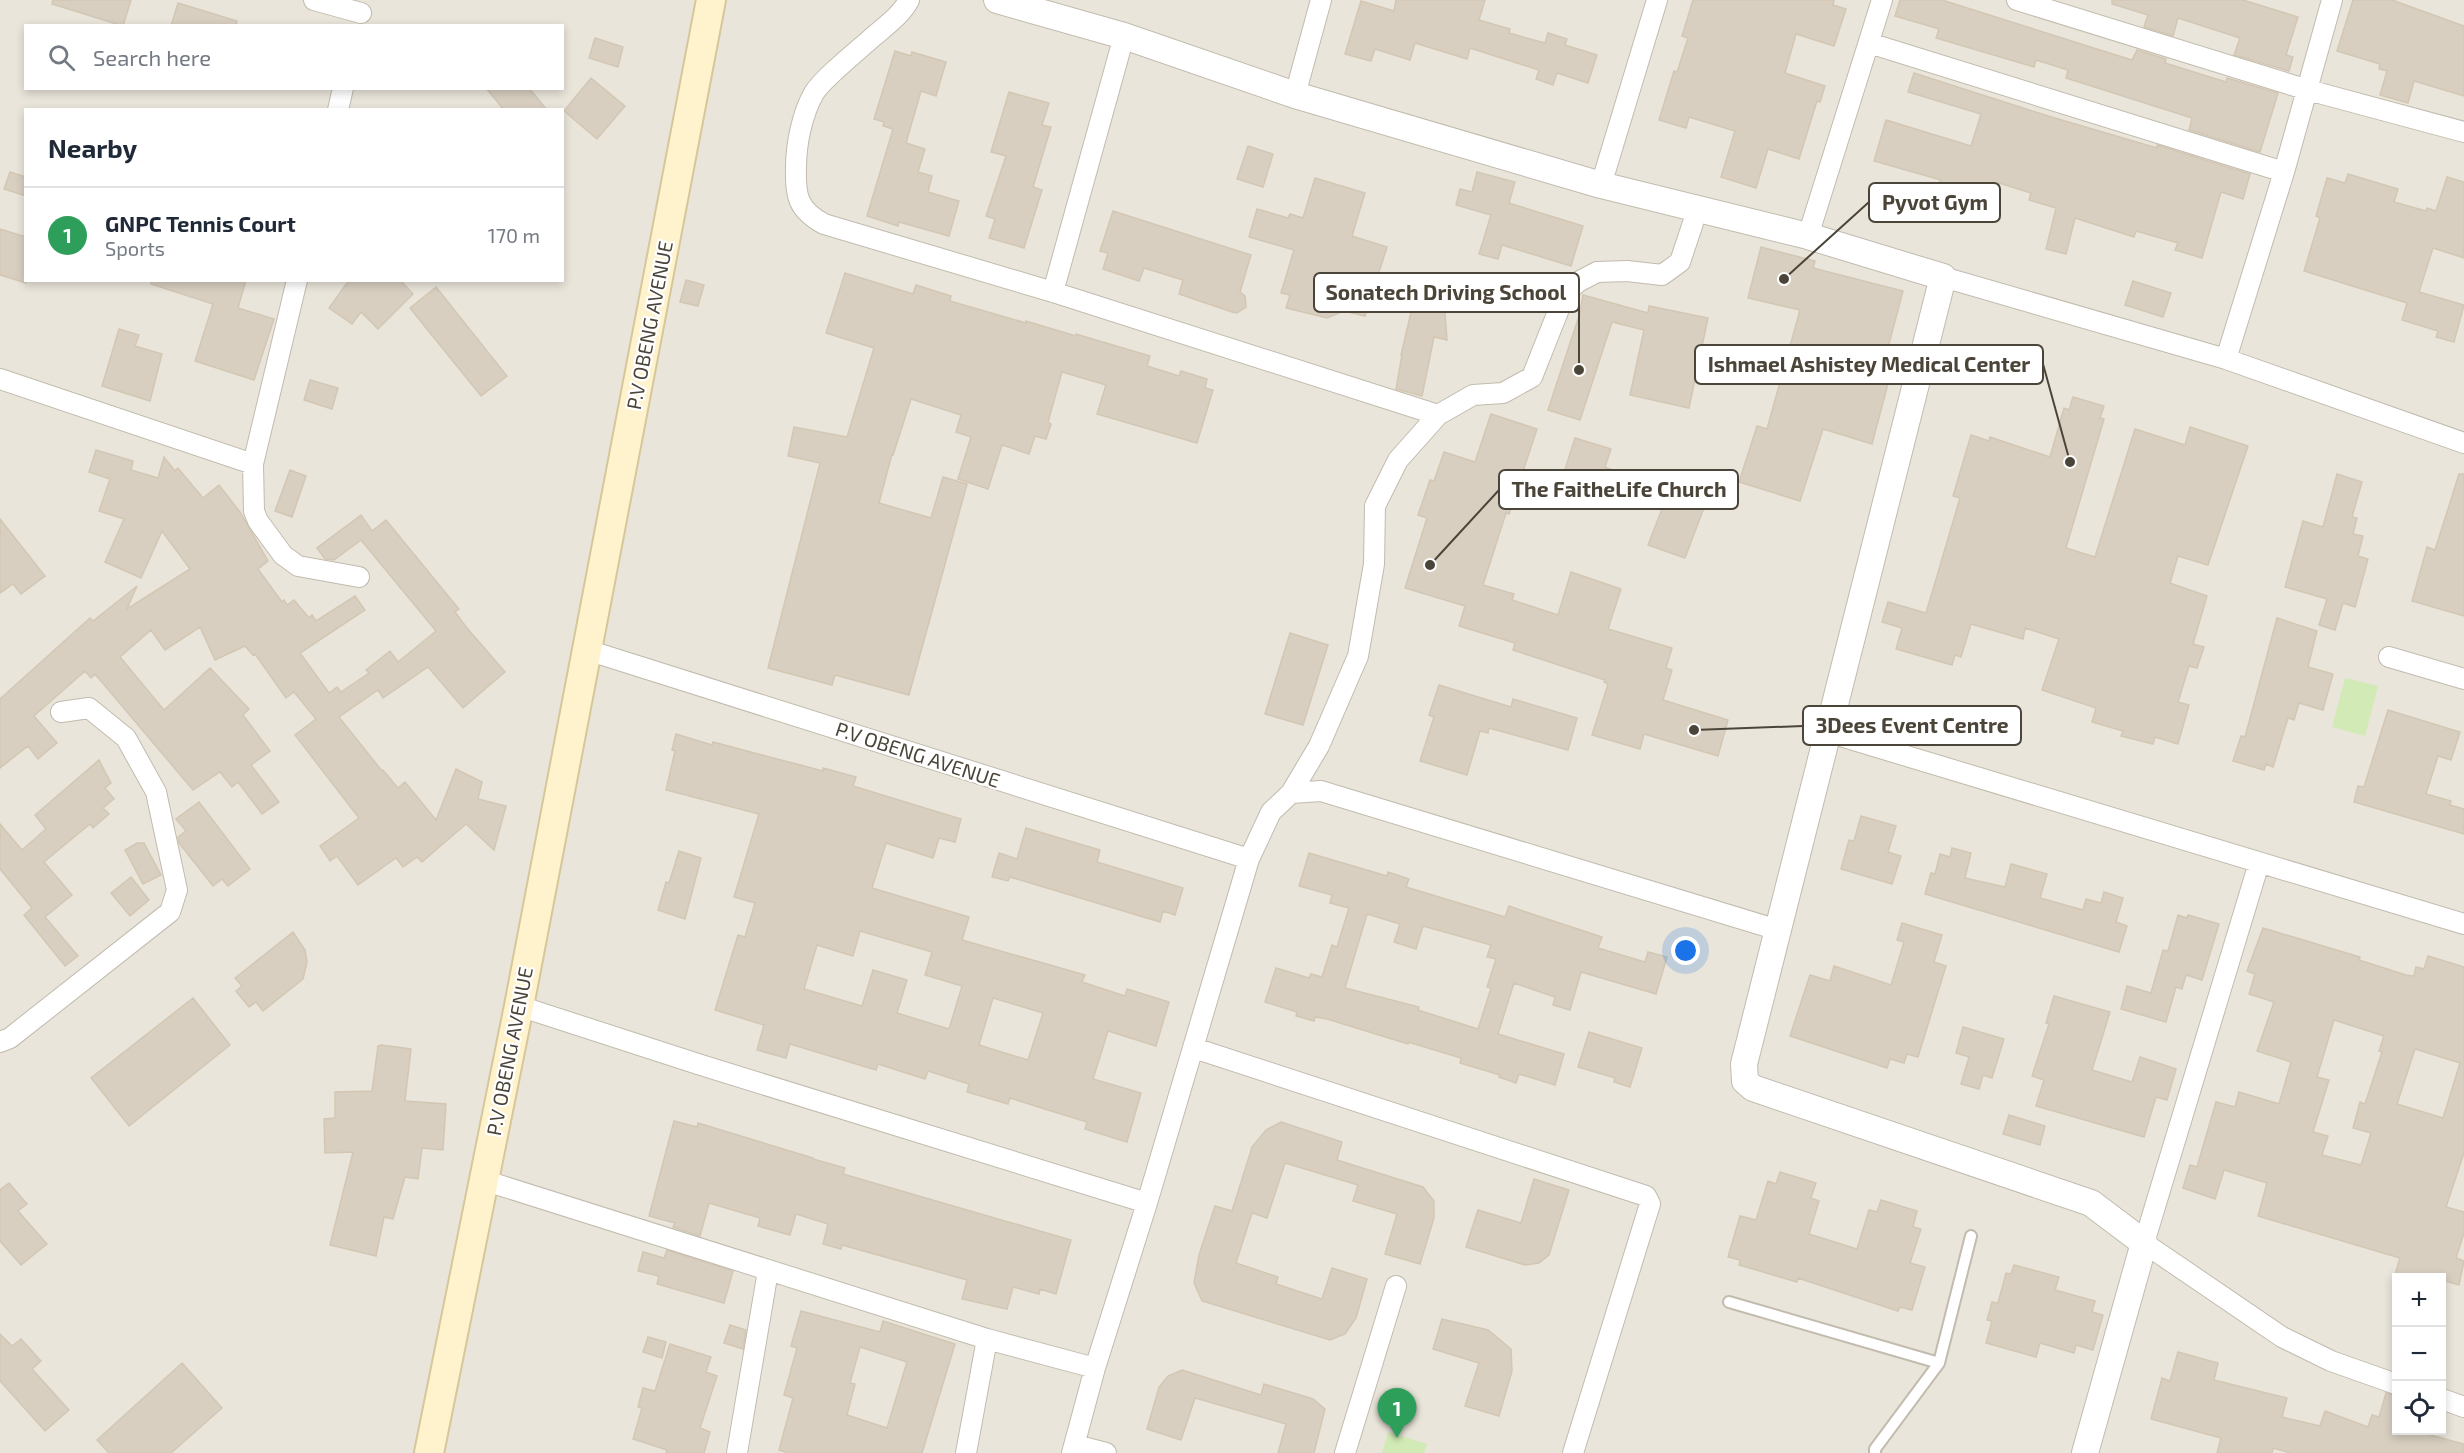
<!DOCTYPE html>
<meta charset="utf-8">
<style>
:root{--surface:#fff;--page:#f6f6f7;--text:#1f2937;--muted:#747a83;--line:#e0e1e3;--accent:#fc3f1d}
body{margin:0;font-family:"Exo 2",sans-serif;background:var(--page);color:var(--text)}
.controls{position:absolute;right:18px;bottom:18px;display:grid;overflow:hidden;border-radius:0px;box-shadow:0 3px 9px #0003}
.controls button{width:54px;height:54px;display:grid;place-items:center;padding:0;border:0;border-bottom:2px solid var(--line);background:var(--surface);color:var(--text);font:30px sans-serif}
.you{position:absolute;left:1686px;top:951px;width:21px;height:21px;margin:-15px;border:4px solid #fff;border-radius:50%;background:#1a73e8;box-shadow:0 0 0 9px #1a73e833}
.badge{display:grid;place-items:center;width:39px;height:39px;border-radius:50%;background:var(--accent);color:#fff;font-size:20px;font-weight:700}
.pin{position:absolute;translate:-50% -50px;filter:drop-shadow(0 2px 3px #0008)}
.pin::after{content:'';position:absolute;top:32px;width:21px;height:18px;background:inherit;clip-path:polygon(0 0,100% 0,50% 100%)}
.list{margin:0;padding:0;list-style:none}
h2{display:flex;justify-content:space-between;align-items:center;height:78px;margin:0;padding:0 24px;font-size:26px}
h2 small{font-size:20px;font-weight:400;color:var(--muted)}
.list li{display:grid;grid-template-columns:39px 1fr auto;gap:18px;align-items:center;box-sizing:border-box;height:96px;padding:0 24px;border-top:2px solid var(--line)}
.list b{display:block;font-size:22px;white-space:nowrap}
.list p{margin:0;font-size:20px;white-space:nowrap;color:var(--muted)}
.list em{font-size:20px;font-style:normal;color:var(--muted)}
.icon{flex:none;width:33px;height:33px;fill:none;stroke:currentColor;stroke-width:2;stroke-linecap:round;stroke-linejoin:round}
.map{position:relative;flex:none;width:2464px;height:1453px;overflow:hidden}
.search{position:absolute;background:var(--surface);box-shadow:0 3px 9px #0003;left:24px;top:24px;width:540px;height:66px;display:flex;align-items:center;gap:15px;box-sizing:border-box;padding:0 21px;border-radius:0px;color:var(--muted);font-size:22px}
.panel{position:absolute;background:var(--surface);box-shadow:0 3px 9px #0003;left:24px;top:108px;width:540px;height:174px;border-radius:0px}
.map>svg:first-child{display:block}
.residential{fill:#eae5da;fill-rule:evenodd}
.green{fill:#d2eab5}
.building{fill:#d8cfc1;stroke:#d3c7b4;stroke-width:1.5;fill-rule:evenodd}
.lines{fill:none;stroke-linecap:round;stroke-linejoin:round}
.service-casing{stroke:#c2bbae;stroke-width:14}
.minor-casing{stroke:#c2bbae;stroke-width:22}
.tertiary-casing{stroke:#c2bbae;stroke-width:28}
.secondary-casing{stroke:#d6c79b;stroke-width:32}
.service{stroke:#fff;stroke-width:10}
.minor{stroke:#fff;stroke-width:20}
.tertiary{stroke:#fff;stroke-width:26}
.secondary{stroke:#fff3cd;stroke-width:28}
.labels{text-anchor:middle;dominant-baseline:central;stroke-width:4.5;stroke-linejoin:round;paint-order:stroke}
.street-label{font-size:20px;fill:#4b4439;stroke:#fff}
.leader{fill:none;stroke:#4b4439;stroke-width:2}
.callout-dot{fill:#4b4439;stroke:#fff;stroke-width:2}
.callout{fill:#fff;stroke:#4b4439;stroke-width:2}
.callout-label{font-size:21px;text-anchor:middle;font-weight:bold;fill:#4b4439}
</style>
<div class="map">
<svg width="2464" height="1453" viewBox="0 0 2464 1453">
<rect width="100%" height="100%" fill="#f6f3ec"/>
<path class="residential" d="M0 0H2464V1453H0ZM26 26H562V88H26ZM26 110H562V280H26ZM2396 1278H2442V1430H2396Z"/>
<path class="green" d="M2345 678 2378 686 2365 736 2332 727Z
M1388 1432 1427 1444 1424 1453H1382Z"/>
<path class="building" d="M53 0H131L123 26 52 4Z
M1396 0H1485L1479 20 1510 29 1509 33 1545 43 1548 33 1567 39 1565 45 1597 55 1588 83 1557 73 1553 85 1536 79 1539 70 1470 48 1467 59 1415 43 1410 60 1375 49 1371 61 1345 54 1361 1 1394 11Z
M1693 0H1834L1833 5 1846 9 1834 46 1796 34 1785 73 1825 86 1820 102 1817 101 1799 159 1768 149 1756 188 1721 177 1735 131 1689 117 1686 128 1659 120 1674 71 1677 72 1688 38 1682 36Z
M1900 0H1942L2132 60 2137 50 2166 59 2165 63 2226 82 2227 78 2278 93 2260 152 2189 130 2192 118 2066 78 2068 70 2036 60 2034 67 1936 38 1939 29 1895 16Z
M2112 0H2243L2298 17 2286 55 2293 57 2289 71 2234 55 2240 38 2178 18 2173 36 2144 27 2148 15 2112 4Z
M2353 0H2392L2464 26V96L2414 81 2408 103 2380 95 2387 71 2379 69 2380 64 2337 51Z
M178 3 237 21 236 26H171Z
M595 38 623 47 618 67 589 58Z
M895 51 911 56 912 52 946 62 936 96 921 91 906 143 925 149 918 172 932 176 928 192 959 201 949 236 899 222 898 226 867 216 893 129 883 126 884 122 874 119Z
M1914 73 2048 116 2157 148V145L2250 174 2243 199 2221 192 2202 258 2175 250 2178 243 2136 231 2134 237 2075 218 2066 254 2046 249 2056 208 2029 200 2031 193 1999 183 1994 202 1936 187 1941 180 1874 161 1886 120 1971 146 1981 114 1908 92Z
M591 78 625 106 597 139 564 111Z
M486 88H529L547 110H504Z
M1009 92 1049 103 1042 125 1051 127 1033 187 1042 190 1024 248 989 238 995 219 986 216 1006 156 991 152Z
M1248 146 1273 154 1263 187 1237 179Z
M10 172 26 177V196L4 189Z
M1477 172 1515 182 1509 203 1583 226 1571 266 1502 245 1498 259 1479 254 1491 215 1456 205 1460 189 1472 192Z
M2348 174 2398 189 2394 202 2426 211 2427 208 2436 211 2447 177 2464 182V258L2433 248 2419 292 2464 305 2454 342 2436 337 2438 331 2402 320 2407 303 2304 271 2320 218 2316 216 2327 178 2345 183Z
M1315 178 1365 193 1352 236 1387 247 1365 316 1344 311 1327 318 1286 308 1290 295 1281 293 1294 250 1249 237 1257 209 1288 218 1290 214 1303 218Z
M1113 211 1251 255 1240 292 1245 296 1246 307 1237 313 1232 312 1179 294 1183 280 1144 268 1139 281 1103 269 1108 253 1100 251Z
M0 229 26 237V283L0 275Z
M1761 247 1815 261 1813 268 1903 291 1886 355 1895 357 1872 444 1823 429 1800 501 1739 482 1757 426 1767 429 1800 310 1748 298Z
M845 273 913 294 916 285 951 296 950 301 1026 323V321L1076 336V334L1150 356 1147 366 1179 376 1181 371 1207 379 1205 388 1213 390 1197 443 1097 414 1106 385 1062 372 1048 422 1051 424 1046 439 1035 436 1029 454 1002 445 988 489 958 479 971 437 956 432 961 415 911 399 893 455 892 454 879 503 931 518 943 477 967 484 909 695 835 675 832 685 768 668 820 463 788 456 794 427 847 437 874 348 826 333Z
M152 280H246L238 308 274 319 254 380 195 361 213 304 151 284Z
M349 280H400L413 294 378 329 361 312 352 324 329 308Z
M686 280 704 285 698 306 680 302Z
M2133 281 2171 293 2163 317 2125 305Z
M436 287 507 376 481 396 410 308Z
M1416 291 1444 299 1447 340 1434 337 1422 396 1396 389 1402 355H1401Z
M1583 295 1648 313 1649 306 1708 318 1689 408 1630 395 1644 330 1612 322 1580 420 1548 410 1580 313Z
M119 329 139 335 135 346 162 354 150 401 102 386Z
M310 380 338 388 332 409 304 400Z
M2073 397 2104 406 2100 418 2104 419 2066 548 2095 557 2135 429 2185 445 2190 427 2248 446 2208 565 2178 556 2170 583 2207 596 2193 644 2204 647 2197 668 2189 666 2178 702 2189 705 2178 744 2155 737 2153 744 2121 736 2123 731 2092 722 2096 708 2042 690 2059 639 2025 628 2023 639 1971 624 1961 657 1955 655 1952 665 1896 649 1902 628 1882 622 1888 602 1926 613 1960 498 1953 496 1971 435 1989 441 1990 437 2050 457 2064 408 2069 410Z
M1491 414 1537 429 1509 514 1506 513 1483 585 1514 594 1512 600 1558 615 1571 572 1621 589 1608 629 1672 648 1666 668 1672 670 1663 700 1728 720 1718 756 1644 734 1640 749 1592 735 1608 684 1604 682 1605 680 1513 650 1515 643 1459 626 1465 606 1405 588 1427 518 1418 515 1430 480 1434 481 1444 452 1475 462Z
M1575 438 1611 449 1605 467 1615 471 1608 494 1562 479Z
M96 450 133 461 131 470 158 478 164 457 175 471 178 468 203 498 219 485 240 512 268 561 258 569 282 602 284 600 287 605 294 600 309 618 312 615 316 621 355 596 365 610 300 653 329 693 337 687 341 692 369 673 366 670 390 651 398 662 436 631 361 540 334 560 325 559 317 548 361 515 372 531 386 520 459 609 455 612 467 628 505 672 463 708 428 667 383 698 378 690 339 717 382 771 383 770 398 788 405 782 436 820 456 769 482 782 478 799 506 806 494 850 466 824 422 862 417 857 403 867 396 858 358 885 337 856 330 861 320 846 359 818 295 735 316 719 294 692 286 698 255 654 253 655 245 646 215 660 200 627 165 650 151 630 120 657 164 710 210 668 249 709 243 715 270 751 251 765 279 802 262 814 238 782 232 787 220 772 193 790 95 674 91 678 85 671 34 716 57 743 38 759 28 746 0 768V699L90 618 93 621 137 586 127 609 190 569 162 531 141 578 105 562 124 519 99 511 110 479 89 472Z
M290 470 306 476 292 517 275 511Z
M2337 474 2362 482 2352 517 2357 518 2353 534 2363 536 2358 556 2368 559 2355 607 2343 603 2335 630 2319 625 2327 599 2285 587 2303 521 2323 527Z
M2459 474H2464V616L2412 601 2427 547 2435 550Z
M1669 491 1705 505 1685 558 1648 545Z
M0 519 45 576 21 594 13 584 0 593Z
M2277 618 2317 631 2308 667 2333 674 2323 710 2299 703 2294 720 2288 718 2273 767 2266 764 2264 770 2233 761 2241 736 2245 737Z
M1290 633 1328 645 1303 725 1265 714Z
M1439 685 1511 707 1513 699 1577 718 1568 750 1489 728 1488 733 1480 731 1467 775 1420 761 1434 717 1429 715Z
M2388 710 2460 732 2451 760 2438 756 2426 794 2451 801 2450 805 2464 809V834L2354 802 2358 786 2364 787Z
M676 734 712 745 713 742 823 771V768L856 777 853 786 961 819 955 842 939 838 933 858 886 843 872 888 969 917 962 940 1085 975 1082 982 1125 996 1127 989 1169 1002 1156 1046 1108 1031 1093 1079 1141 1093 1127 1142 1085 1129 1087 1122 1051 1111 1010 1098 1008 1104 967 1092 969 1084 928 1071 925 1079 878 1064 876 1070 790 1044 786 1058 757 1050 764 1025 715 1010 738 935 745 937 755 903 734 897 759 814 666 790 675 751 672 750ZM860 931 932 952 925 975 962 986 949 1029 897 1013 907 980 873 970 862 1006 804 989 817 945 853 956ZM993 998 1043 1013 1028 1060 979 1045Z
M99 760 111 783 105 788 114 799 103 808 109 814 93 828 90 824 44 862 72 895 45 917 78 956 65 966 24 915 32 908 0 869V824L22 850 46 829 35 815Z
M199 802 250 869 228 886 222 879 213 886 179 843 178 837 186 831 176 819Z
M1861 816 1896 826 1888 852 1901 856 1892 884 1841 869 1849 840 1854 841Z
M1026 828 1100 850 1097 862 1183 888 1175 915 1163 911 1160 922 1010 877 1008 881 992 877 999 853 1017 859Z
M137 843H144L161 875 143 884 125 850Z
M1952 848 1971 853 1965 878 2005 887 2011 864 2047 874 2040 898 2083 910 2086 899 2101 903 2104 892 2123 898 2116 922 2127 926 2119 952 1925 894 1931 873 1935 874 1940 854 1950 857Z
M679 851 701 858 685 919 658 910 666 882 669 883Z
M1309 853 1387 876 1388 872 1409 879 1406 887 1505 917 1509 906 1526 912 1602 937 1598 948 1645 962 1648 952 1667 957 1656 994 1581 972 1570 1010 1553 1005 1555 997 1514 983 1498 1034 1564 1054 1555 1085 1519 1074 1516 1083 1499 1077 1500 1075 1460 1063 1461 1058 1408 1042V1044L1327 1019 1315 1017 1314 1021 1296 1016 1297 1012 1265 1002 1276 968 1309 978 1311 974 1322 977 1332 945 1337 947 1349 908 1330 903 1332 895 1299 886ZM1367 914 1400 924 1394 942 1416 949 1423 926 1491 945 1487 957 1496 959 1487 987 1491 988 1478 1029 1418 1010 1419 1007 1345 988Z
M131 877 149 900 130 916 111 893Z
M2178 915 2187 918 2188 915 2219 924 2202 980 2186 975 2182 989 2176 987 2166 1022 2121 1009 2127 986 2151 993 2163 950 2168 951Z
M1902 923 1942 935 1934 962 1946 966 1918 1057 1907 1054 1904 1063 1890 1059 1887 1068 1790 1036 1810 975 1830 981 1834 966 1891 985 1904 942 1897 940Z
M2263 928 2360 957 2359 960 2406 975 2414 976 2416 967 2424 969 2428 956 2464 967V1153L2446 1207 2464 1212V1233L2456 1258 2464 1261 2459 1285 2442 1280V1278H2394L2400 1258 2258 1216 2267 1183 2224 1170 2215 1199 2183 1188 2190 1165 2197 1167 2216 1102 2235 1107 2239 1092 2279 1104 2291 1062 2257 1051 2274 1002 2249 994 2255 974 2247 971ZM2334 1020 2384 1036 2379 1051 2382 1052 2365 1104 2360 1102 2353 1128 2371 1133 2361 1165 2322 1155 2328 1136 2313 1132 2329 1080 2317 1077ZM2415 1049 2460 1063 2443 1118 2397 1104Z
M293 932 305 950 307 962 303 979 263 1011 256 1002 249 1007 236 991 242 986 235 978Z
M2054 996 2110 1012 2092 1070 2132 1082 2140 1057 2176 1069 2167 1100 2156 1097 2144 1137 2036 1106 2044 1080 2032 1076 2049 1024 2046 1023Z
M193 998 230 1045 129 1126 91 1078Z
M1963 1027 2004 1039 1992 1078 1983 1075 1979 1089 1961 1084 1969 1057 1956 1053Z
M1589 1032 1642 1048 1630 1087 1614 1082 1615 1078 1578 1067Z
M381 1045 411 1049 405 1101 446 1104 443 1150 422 1148 418 1179 405 1177 393 1219 384 1217 376 1256 330 1245 353 1152 325 1153 324 1119 335 1118V1092L372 1091 378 1046Z
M2009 1115 2045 1126 2040 1145 2003 1134Z
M674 1121 697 1127 698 1123 813 1158V1159L845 1168 843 1174 1071 1240 1056 1294 1040 1289 1039 1294 1013 1287 1007 1309 962 1299 967 1280 842 1245 841 1249 823 1244 828 1224 796 1214 790 1235 758 1226 760 1218 709 1203 700 1236 673 1227 675 1223 649 1216Z
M1281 1122 1342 1142 1337 1160 1423 1187 1434 1201V1218L1420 1264 1385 1254 1397 1214 1353 1201 1358 1185 1285 1163 1267 1218 1252 1213 1236 1263 1278 1277 1276 1284 1322 1299 1332 1268 1367 1279 1356 1318 1345 1334 1330 1340 1202 1301 1194 1283 1199 1255 1215 1206 1232 1211 1252 1147 1266 1130Z
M1780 1172 1816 1183 1811 1198 1819 1201 1809 1234 1857 1249 1869 1210 1877 1212 1881 1200 1917 1211 1913 1227 1921 1229 1910 1263 1925 1267 1912 1310 1900 1307 1898 1311 1798 1278 1797 1282 1780 1277 1739 1265 1740 1260 1728 1257 1740 1216 1756 1220 1768 1181 1776 1184Z
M1534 1179 1569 1190 1549 1255 1539 1263 1525 1265 1466 1247 1478 1210 1521 1223Z
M9 1183 27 1204 18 1211 47 1244 21 1265 0 1241V1190Z
M667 1250 733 1271 724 1303 657 1284 659 1276 638 1271 643 1252 664 1258Z
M2014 1265 2059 1277 2055 1290 2095 1301 2092 1312 2103 1315 2093 1350 2076 1345 2074 1353 2040 1343 2036 1357 1986 1343 1992 1321 1987 1320 1992 1302 1998 1303 2006 1273 2011 1274Z
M801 1311 880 1332 883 1321 955 1344 922 1453H788L779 1450 793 1398 784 1395 797 1348 791 1346ZM860 1347 907 1362 887 1428 847 1415 855 1384 850 1383Z
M1442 1319 1488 1330 1511 1349 1512 1371 1499 1416 1465 1406 1479 1363 1433 1349Z
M730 1325 746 1330 743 1349 724 1343Z
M0 1334 12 1346 21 1339 41 1361 32 1369 69 1410 45 1431 0 1381Z
M648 1337 666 1342 662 1358 643 1352Z
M670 1344 711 1357 706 1372 717 1376 700 1428 710 1432 704 1453H666L667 1450 633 1439 642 1408 638 1407 643 1388 655 1391Z
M2178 1352 2218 1363 2214 1380 2287 1398 2282 1417 2320 1426 2325 1411 2368 1427 2372 1415 2379 1417 2386 1393 2397 1396V1431H2415L2464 1444V1453H2291L2273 1448 2272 1453H2217L2221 1438 2151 1419 2162 1378 2170 1381Z
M182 1363 222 1408 171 1453H109L97 1440Z
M1182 1370 1261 1395 1264 1384 1313 1399 1325 1409 1314 1453H1278L1286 1424 1195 1398 1181 1440 1147 1429 1159 1387 1168 1376Z"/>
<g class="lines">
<defs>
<path id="service" d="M1729 1302 1939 1363
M1875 1453V1449L1939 1363 1971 1236"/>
<path id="minor" d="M314 0 361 13
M909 0C901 15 887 25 874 36 861 48 822 79 814 93 802 114 796 144 796 168 795 196 798 210 824 224L1053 292 1438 415
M2017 0 2308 90 2464 132
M1869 43 2284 172
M1295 95 1321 0
M338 110 343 88
M1601 185 1657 0
M1808 236 1882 0
M1943 277 2226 359 2464 443
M297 280 253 464 254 511 258 521 283 555 298 566 359 577
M1053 292 1124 36
M2226 359 2284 172 2332 0
M0 379 253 464
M587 650 1249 859
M2389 657 2464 679
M1827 732 2464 924
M1291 793 1319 746 1358 656 1374 564 1375 506 1398 460 1438 415 1473 395 1503 393 1532 377 1565 294 1578 282 1597 272 1627 271 1662 275 1680 262 1698 208
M2259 863 2144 1243 2282 1337 2331 1361 2396 1384
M519 1006 701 1065 1147 1203
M0 1042 10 1038 170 912 177 890 156 792 126 738 89 708 61 712
M1194 1048 1646 1196 1650 1204 1573 1453
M483 1180 987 1339 1095 1368
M2442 1399 2464 1407
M1075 1445 1106 1453
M737 1453 768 1271
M966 1453 987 1339
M1072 1453 1095 1368 1147 1203 1249 859 1271 812 1291 793 1321 791 1778 930
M1345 1453 1396 1286"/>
<path id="tertiary" d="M997 0 1124 36 1295 95 1601 185 1808 236 1943 277 1744 1064 1745 1081 1753 1088 2091 1203 2144 1243 2085 1453"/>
<path id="secondary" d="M429 1453 519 1006 711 0"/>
</defs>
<use href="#service" class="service-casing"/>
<use href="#minor" class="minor-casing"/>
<use href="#tertiary" class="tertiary-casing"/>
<use href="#secondary" class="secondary-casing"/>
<use href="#service" class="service"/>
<use href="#minor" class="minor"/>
<use href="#tertiary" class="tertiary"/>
<use href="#secondary" class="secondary"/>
</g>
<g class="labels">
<g class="street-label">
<text transform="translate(649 325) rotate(-79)">P.V OBENG AVENUE</text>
<text transform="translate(918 754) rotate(18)">P.V OBENG AVENUE</text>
<text transform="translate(509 1051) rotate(-79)">P.V OBENG AVENUE</text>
</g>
</g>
<path class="leader" d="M1784 279L1869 202M1579 370L1579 292M2070 462L2043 364M1430 565L1499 490M1694 730L1803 726"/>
<g class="callout-dot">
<circle cx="1784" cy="279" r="6"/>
<circle cx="1579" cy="370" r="6"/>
<circle cx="2070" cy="462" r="6"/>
<circle cx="1430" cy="565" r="6"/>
<circle cx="1694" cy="730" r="6"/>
</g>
<g class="callout">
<rect x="1869" y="183" width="131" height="39" rx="6"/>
<rect x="1314" y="273" width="265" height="39" rx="6"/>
<rect x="1695" y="345" width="348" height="39" rx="6"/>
<rect x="1499" y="470" width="239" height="39" rx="6"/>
<rect x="1803" y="706" width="218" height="39" rx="6"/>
</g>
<g class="callout-label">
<text x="1935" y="210">Pyvot Gym</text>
<text x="1446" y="300">Sonatech Driving School</text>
<text x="1869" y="372">Ishmael Ashistey Medical Center</text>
<text x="1619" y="497">The FaitheLife Church</text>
<text x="1912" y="733">3Dees Event Centre</text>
</g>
</svg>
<div class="controls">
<button>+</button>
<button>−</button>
<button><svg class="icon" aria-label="locate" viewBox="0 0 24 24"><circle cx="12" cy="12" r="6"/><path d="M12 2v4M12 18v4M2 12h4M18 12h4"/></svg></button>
</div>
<div class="you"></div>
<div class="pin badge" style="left:1397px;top:1438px;background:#2e9e5b">1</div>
<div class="search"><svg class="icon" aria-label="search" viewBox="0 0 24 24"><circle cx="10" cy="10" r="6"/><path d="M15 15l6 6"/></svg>Search here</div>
<section class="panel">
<h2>Nearby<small></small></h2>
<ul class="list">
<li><span class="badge" style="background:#2e9e5b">1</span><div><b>GNPC Tennis Court</b><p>Sports</p></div><em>170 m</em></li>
</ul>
</section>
</div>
